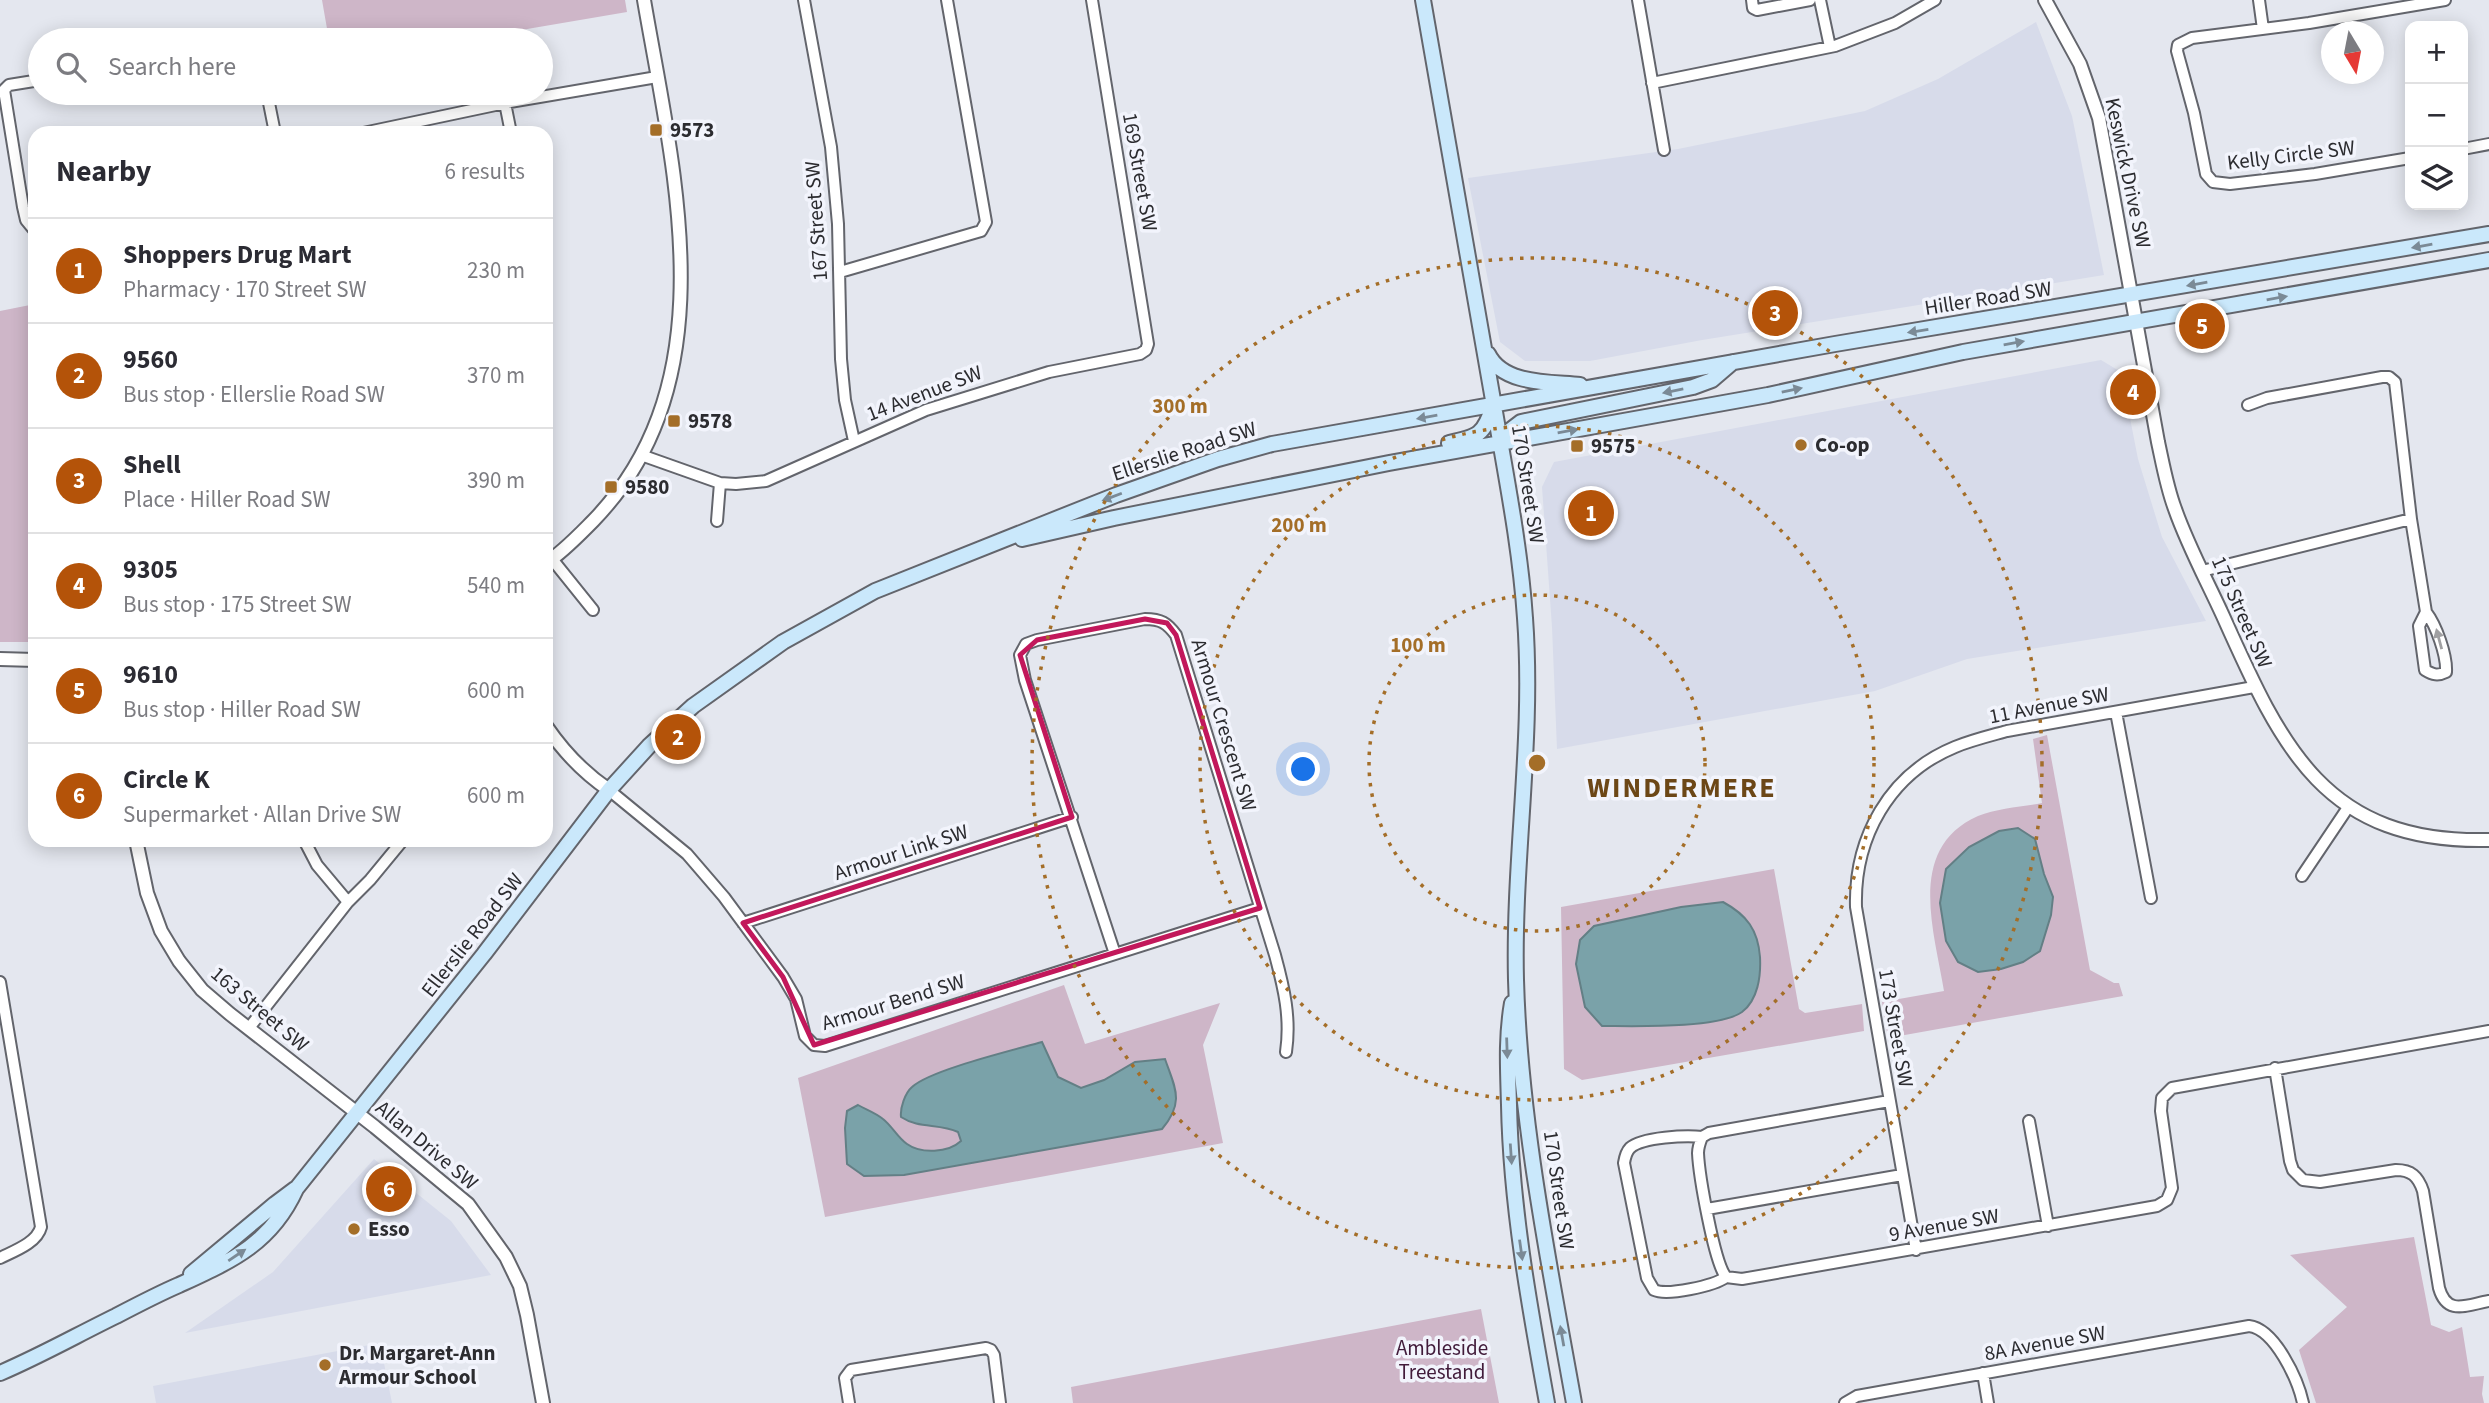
<!DOCTYPE html>
<meta charset="utf-8">
<style>
:root{--surface:#fff;--page:#f7f7f7;--text:#2b2b33;--muted:#7c7c81;--line:#e1e1e2;--accent:#b45309}
body{margin:0;font-family:"Source Sans 3",sans-serif;background:var(--page);color:var(--text)}
.controls{position:absolute;right:21px;top:21px;display:grid;overflow:hidden;border-radius:14px;box-shadow:0 4px 18px #0003}
.controls button{width:63px;height:63px;display:grid;place-items:center;padding:0;border:0;border-bottom:2px solid var(--line);background:var(--surface);color:var(--text);font:35px sans-serif}
.compass{position:absolute;left:2321px;top:21px;width:63px;height:63px;border-radius:50%;background:var(--surface);box-shadow:0 4px 18px #0003;rotate:170deg}
.you{position:absolute;left:1304px;top:770px;width:24px;height:24px;margin:-18px;border:5px solid #fff;border-radius:50%;background:#1a73e8;box-shadow:0 0 0 10px #1a73e833}
.badge{display:grid;place-items:center;width:46px;height:46px;border-radius:50%;background:var(--accent);color:#fff;font-size:23px;font-weight:700}
.pin{position:absolute;translate:-50% -50%;border:4px solid #fff;box-shadow:0 2px 7px #0006}
.list{margin:0;padding:0;list-style:none}
h2{display:flex;justify-content:space-between;align-items:center;height:91px;margin:0;padding:0 28px;font-size:30px}
h2 small{font-size:23px;font-weight:400;color:var(--muted)}
.list li{display:grid;grid-template-columns:46px 1fr auto;gap:21px;align-items:center;box-sizing:border-box;height:105px;padding:0 28px;border-top:2px solid var(--line)}
.list b{display:block;font-size:26px;white-space:nowrap}
.list p{margin:0;font-size:23px;white-space:nowrap;color:var(--muted)}
.list em{font-size:23px;font-style:normal;color:var(--muted)}
.icon{flex:none;width:38px;height:38px;fill:none;stroke:currentColor;stroke-width:2;stroke-linecap:round;stroke-linejoin:round}
.map{position:relative;flex:none;width:2489px;height:1403px;overflow:hidden}
.search{position:absolute;background:var(--surface);box-shadow:0 4px 18px #0003;left:28px;top:28px;width:525px;height:77px;display:flex;align-items:center;gap:18px;box-sizing:border-box;padding:0 24px;border-radius:38px;color:var(--muted);font-size:26px}
.panel{position:absolute;background:var(--surface);box-shadow:0 4px 18px #0003;left:28px;top:126px;width:525px;height:721px;border-radius:21px}
.map>svg:first-child{display:block}
.built{fill:#d7dbea}
.green{fill:#ceb6c8}
.water{fill:#7aa2a9;stroke:#637f85;stroke-width:2}
.lines{fill:none;stroke-linecap:round;stroke-linejoin:round}
.minor-casing{stroke:#63656c;stroke-width:14}
.tertiary-casing{stroke:#63656c;stroke-width:16}
.secondary-casing{stroke:#63656c;stroke-width:18}
.minor{stroke:#fff;stroke-width:10}
.tertiary{stroke:#fff;stroke-width:12}
.secondary{stroke:#cae8fb;stroke-width:14}
.oneway{fill:#7b8a96}
.oneway2{fill:#a0a0a2}
.marked{fill:none;stroke:#c2185b;stroke-width:5;stroke-linejoin:round}
.ring{fill:none;stroke:#a46e28;stroke-width:3.5;stroke-dasharray:3.5 7}
.poi-dot{fill:#a46e28;stroke:#f2f4fc;stroke-width:2.5}
.labels{text-anchor:middle;dominant-baseline:central;stroke-width:7;stroke-linejoin:round;paint-order:stroke}
.poi-label{font-size:21px;font-weight:bold;fill:#2c2c30;stroke:#f2f4fc;text-anchor:start}
.street-label{font-size:21px;fill:#2c2c30;stroke:#f2f4fc}
.park-label{font-size:21px;fill:#411b3a;stroke:#f2f4fc}
.district-label{font-size:28px;font-weight:bold;letter-spacing:2px;fill:#6c4717;stroke:#f2f4fc}
.centre{fill:#a46e28;stroke:#f2f4fc;stroke-width:3.5}
.ring-label{font-size:21px;text-anchor:middle;font-weight:bold;fill:#a46e28;stroke:#f2f4fc;stroke-width:7;stroke-linejoin:round;paint-order:stroke}
</style>
<div class="map">
<svg width="2489" height="1403" viewBox="0 0 2489 1403">
<rect width="100%" height="100%" fill="#e4e7ef"/>
<path class="built" d="M2036 22 2072 116 2104 275 1702 340 1590 361H1525L1500 342 1468 178 1678 149 1865 111 1938 79Z
M2101 360 2121 372 2138 459 2162 537 2206 621 1967 659 1875 691 1557 749 1552 627 1542 487 1554 462Z
M374 1159 451 1221 491 1275 185 1333 273 1272Z
M380 1343 392 1403H156L153 1386Z"/>
<path class="green" d="M322 0H625L627 12 463 40H329Z
M35 304V642H0V311Z
M2047 735 2090 970 2114 983H2119L2123 996 1888 1038 1882 1002 1944 991C1934 930 1906 848 1978 816 1997 808 2022 807 2042 803L2033 739Z
M1774 869 1799 1009 1805 1013 1862 1004 1864 1031 1582 1080 1564 1069 1561 907Z
M1064 985 1085 1044 1220 1003 1203 1045 1223 1143 825 1217 798 1078Z
M2414 1237 2431 1325 2449 1332 2462 1327 2470 1377 2484 1376 2482 1394 2484 1403H2316L2299 1350 2347 1307 2290 1255Z
M1481 1309 1499 1403H1073L1071 1387Z"/>
<path class="water" d="M2018 828 2035 839 2044 874 2053 897 2051 915 2040 951 2023 962 2001 969 1978 972 1958 962 1946 941 1940 903 1946 869 1969 847 1999 831Z
M1723 902C1747 915 1758 930 1760 957 1761 976 1758 1000 1742 1012 1718 1029 1633 1026 1602 1026L1585 1007 1576 964 1580 940 1594 926 1681 907Z
M1042 1042 1058 1077 1081 1088 1104 1080 1135 1062 1165 1059C1175 1088 1185 1102 1162 1129L904 1175 864 1176 847 1164 845 1128 847 1111 858 1105C867 1110 876 1113 883 1119 892 1126 898 1138 907 1144 921 1154 948 1153 961 1141L958 1132C939 1123 919 1129 901 1117 900 1108 905 1093 912 1087 930 1070 1014 1050 1042 1042Z"/>
<g class="lines">
<defs>
<path id="minor" d="M804 0 831 147 838 224 841 359 845 400 854 441
M1638 0 1664 150
M1752 0 1753 8 1757 10 1810 0
M1820 0 1830 47
M2259 0 2263 29
M1652 83 1835 46 1895 23 1935 0
M267 93 275 133
M505 103 511 133
M363 133 505 103 657 77
M2463 149 2489 144
M2410 158 2315 174 2230 184 2213 182 2206 174 2194 113 2177 51 2178 45 2192 38 2309 23 2445 0
M35 231 26 220 23 207 4 90 9 85 40 80
M840 272 981 231 986 222 947 0
M2248 405 2267 398 2382 377H2389L2395 382 2411 519 2426 612C2436 625 2447 655 2446 672 2438 676 2433 675 2425 670L2419 626 2426 612
M641 455 720 483 736 484 766 481 926 410 1049 372 1140 354 1146 350 1148 344 1092 0
M717 521 720 483
M552 559 593 610
M2202 571 2411 519
M2116 712 2151 898
M609 790 687 854 724 897 783 977 796 999 805 1036 814 1045 825 1046 1260 908
M304 840 317 865 348 902
M2302 876 2349 806
M743 923 1072 817
M1115 954 1025 680 1020 655 1026 644 1037 640 1145 619C1161 619 1167 623 1176 635L1275 955C1284 988 1291 1018 1286 1052
M0 982 41 1227C37 1243 14 1251 0 1258
M249 1028 348 902 370 880 403 840
M2275 1068 2290 1161 2293 1170 2303 1180 2320 1182 2396 1170C2411 1170 2418 1176 2423 1191L2439 1288C2447 1316 2466 1305 2489 1301
M2029 1121 2048 1226
M1702 1137C1687 1135 1642 1137 1630 1148 1626 1152 1625 1157 1624 1163L1647 1278 1654 1290C1667 1296 1714 1286 1726 1277
M1702 1137 1709 1133 1889 1101
M1702 1137C1700 1142 1698 1147 1698 1153 1699 1175 1714 1262 1726 1277
M1707 1209 1902 1175
M1916 1250 1856 907C1854 838 1889 774 1955 747 1972 740 1989 736 2007 731L2254 687
M1726 1277 1742 1279 2157 1206 2167 1200 2172 1188 2161 1111 2162 1098 2172 1088 2489 1031
M1983 1373 1988 1403
M849 1403 845 1378 851 1370 986 1348 991 1350 994 1355 1000 1403
M1845 1403 1857 1396 2249 1326C2275 1329 2298 1380 2303 1403"/>
<path id="tertiary" d="M2045 0 2080 64 2099 118 2158 442C2163 465 2167 488 2175 509 2188 546 2207 581 2223 616 2282 748 2325 844 2489 840
M546 563C563 552 579 535 593 521 730 380 673 170 644 0
M0 659 35 660
M546 726C563 751 584 773 609 790
M136 840 147 893 161 931 179 961 202 990 230 1014 375 1127 468 1204 506 1257 520 1286 527 1315 543 1403"/>
<path id="secondary" d="M1423 0C1446 133 1470 266 1493 400 1505 472 1520 544 1525 618 1534 739 1513 859 1516 980 1520 1122 1549 1263 1574 1403
M1488 354C1503 385 1550 382 1580 385
M1449 443C1478 437 1484 435 1493 406
M1501 443 1504 435 1521 422 1693 387 1712 380 1733 362
M1022 539 1114 518 1389 463 1768 395 1963 352 2489 260
M1512 1003C1506 1038 1508 1069 1509 1105 1511 1205 1529 1304 1547 1403
M191 1274 275 1204 295 1189
M0 1373C40 1356 77 1335 116 1316 137 1305 158 1294 179 1285 231 1261 271 1244 296 1189L484 954 609 790 649 746 693 706 783 642 875 591 1116 495 1218 459 1272 444 1835 344 2489 234"/>
</defs>
<use href="#minor" class="minor-casing"/>
<use href="#tertiary" class="tertiary-casing"/>
<use href="#secondary" class="secondary-casing"/>
<use href="#minor" class="minor"/>
<use href="#tertiary" class="tertiary"/>
<use href="#secondary" class="secondary"/>
</g>
<defs><path id="oneway-solid" d="M-6-.8H1V-3.2L6.5 0L1 3.2V.8H-6Z" transform="scale(1.75)"/></defs>
<g class="oneway">
<use href="#oneway-solid" transform="translate(2422 246) rotate(170)"/>
<use href="#oneway-solid" transform="translate(2197 284) rotate(170)"/>
<use href="#oneway-solid" transform="translate(2277 298) rotate(-10)"/>
<use href="#oneway-solid" transform="translate(1918 331) rotate(171)"/>
<use href="#oneway-solid" transform="translate(2014 343) rotate(-10)"/>
<use href="#oneway-solid" transform="translate(1792 390) rotate(-12)"/>
<use href="#oneway-solid" transform="translate(1673 391) rotate(169)"/>
<use href="#oneway-solid" transform="translate(1427 417) rotate(170)"/>
<use href="#oneway-solid" transform="translate(1568 431) rotate(-10)"/>
<use href="#oneway-solid" transform="translate(1112 497) rotate(159)"/>
<use href="#oneway-solid" transform="translate(1507 1048) rotate(88)"/>
<use href="#oneway-solid" transform="translate(1511 1154) rotate(86)"/>
<use href="#oneway-solid" transform="translate(1521 1250) rotate(82)"/>
<use href="#oneway-solid" transform="translate(237 1255) rotate(-34)"/>
<use href="#oneway-solid" transform="translate(1562 1336) rotate(-100)"/>
</g>
<use class="oneway2" href="#oneway-solid" transform="translate(2439 639) rotate(-105)"/>
<path class="marked" d="M1145 619 1167 623 1176 635 1260 908 814 1045 783 977 743 923 1072 817 1020 655 1037 640Z"/>
<g class="ring">
<circle cx="1537" cy="763" r="168"/>
<circle cx="1537" cy="763" r="337"/>
<circle cx="1537" cy="763" r="505"/>
</g>
<g class="poi-dot">
<rect x="649" y="123" width="14" height="14" rx="3.5"/>
<rect x="667" y="414" width="14" height="14" rx="3.5"/>
<circle cx="1801" cy="445" r="7"/>
<rect x="1570" y="439" width="14" height="14" rx="3.5"/>
<rect x="604" y="480" width="14" height="14" rx="3.5"/>
<circle cx="354" cy="1229" r="7"/>
<circle cx="325" cy="1365" r="7"/>
</g>
<g class="labels">
<g class="poi-label">
<text x="670" y="130">9573</text>
<text x="688" y="421">9578</text>
<text x="1815" y="445">Co-op</text>
<text x="1591" y="446">9575</text>
<text x="625" y="487">9580</text>
<text x="368" y="1229">Esso</text>
<text x="339" y="1353">Dr. Margaret-Ann<tspan x="339" dy="24">Armour School</tspan></text>
</g>
<g class="street-label">
<text transform="translate(2291 155) rotate(-7)">Kelly Circle SW</text>
<text transform="translate(1140 172) rotate(80)">169 Street SW</text>
<text transform="translate(2128 173) rotate(78)">Keswick Drive SW</text>
<text transform="translate(816 221) rotate(-94)">167 Street SW</text>
<text transform="translate(1988 298) rotate(-9)">Hiller Road SW</text>
<text transform="translate(924 393) rotate(-21)">14 Avenue SW</text>
<text transform="translate(1184 451) rotate(-18)">Ellerslie Road SW</text>
<text transform="translate(1528 484) rotate(81)">170 Street SW</text>
<text transform="translate(2242 612) rotate(66)">175 Street SW</text>
<text transform="translate(2049 705) rotate(-11)">11 Avenue SW</text>
<text transform="translate(1224 725) rotate(73)">Armour Crescent SW</text>
<text transform="translate(901 852) rotate(-18)">Armour Link SW</text>
<text transform="translate(472 935) rotate(-52)">Ellerslie Road SW</text>
<text transform="translate(893 1002) rotate(-17)">Armour Bend SW</text>
<text transform="translate(260 1009) rotate(40)">163 Street SW</text>
<text transform="translate(1896 1028) rotate(80)">173 Street SW</text>
<text transform="translate(427 1145) rotate(40)">Allan Drive SW</text>
<text transform="translate(1559 1190) rotate(82)">170 Street SW</text>
<text transform="translate(1944 1225) rotate(-10)">9 Avenue SW</text>
<text transform="translate(2045 1343) rotate(-10)">8A Avenue SW</text>
</g>
<g class="park-label">
<text x="1442" y="1348">Ambleside<tspan x="1442" dy="24">Treestand</tspan></text>
</g>
<g class="district-label">
<text x="1682" y="788">WINDERMERE</text>
</g>
</g>
<circle cx="1537" cy="763" r="10" class="centre"/>
<g class="ring-label">
<text x="1180" y="413">300 m</text>
<text x="1299" y="532">200 m</text>
<text x="1418" y="652">100 m</text>
</g>
</svg>
<div class="controls">
<button>+</button>
<button>−</button>
<button><svg class="icon" aria-label="layers" viewBox="0 0 24 24"><path d="M12 4l9 5-9 5-9-5zM3 14l9 5 9-5"/></svg></button>
</div>
<svg class="compass" viewBox="-18 -18 36 36"><path d="M0-13l5 13h-10z" fill="#e53935"/><path d="M0 13l5-13h-10z" fill="#7c7c81"/></svg>
<div class="you"></div>
<div class="pin badge" style="left:1591px;top:513px">1</div>
<div class="pin badge" style="left:678px;top:737px">2</div>
<div class="pin badge" style="left:1775px;top:313px">3</div>
<div class="pin badge" style="left:2133px;top:392px">4</div>
<div class="pin badge" style="left:2202px;top:326px">5</div>
<div class="pin badge" style="left:389px;top:1189px">6</div>
<div class="search"><svg class="icon" aria-label="search" viewBox="0 0 24 24"><circle cx="10" cy="10" r="6"/><path d="M15 15l6 6"/></svg>Search here</div>
<section class="panel">
<h2>Nearby<small>6 results</small></h2>
<ul class="list">
<li><span class="badge">1</span><div><b>Shoppers Drug Mart</b><p>Pharmacy · 170 Street SW</p></div><em>230 m</em></li>
<li><span class="badge">2</span><div><b>9560</b><p>Bus stop · Ellerslie Road SW</p></div><em>370 m</em></li>
<li><span class="badge">3</span><div><b>Shell</b><p>Place · Hiller Road SW</p></div><em>390 m</em></li>
<li><span class="badge">4</span><div><b>9305</b><p>Bus stop · 175 Street SW</p></div><em>540 m</em></li>
<li><span class="badge">5</span><div><b>9610</b><p>Bus stop · Hiller Road SW</p></div><em>600 m</em></li>
<li><span class="badge">6</span><div><b>Circle K</b><p>Supermarket · Allan Drive SW</p></div><em>600 m</em></li>
</ul>
</section>
</div>
